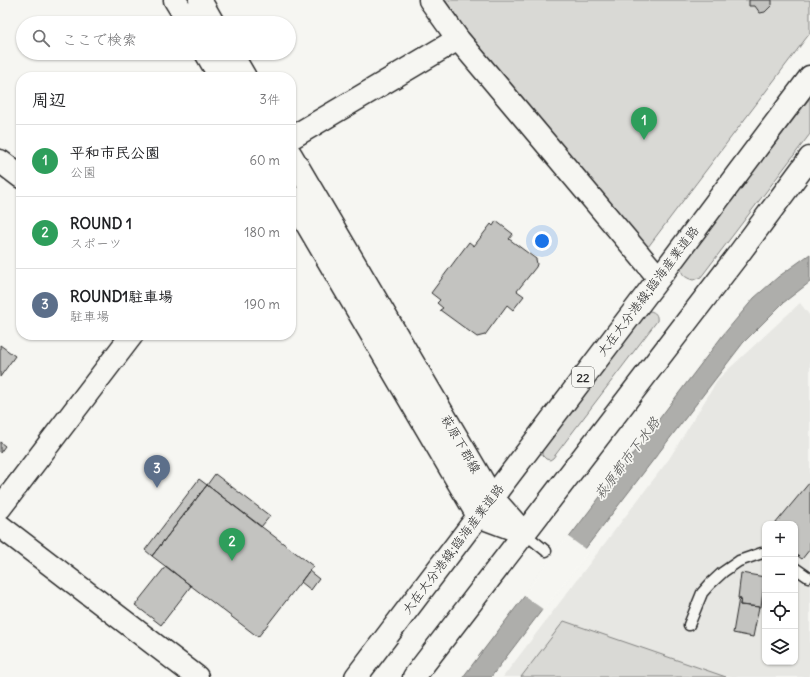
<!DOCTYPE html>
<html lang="ja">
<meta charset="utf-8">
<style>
:root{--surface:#fff;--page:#f2f2f2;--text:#202124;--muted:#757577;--line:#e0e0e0;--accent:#1a73e8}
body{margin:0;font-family:Delius,"Klee One",sans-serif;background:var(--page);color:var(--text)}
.controls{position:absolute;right:12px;bottom:12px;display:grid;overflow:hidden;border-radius:8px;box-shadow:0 1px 3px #0004}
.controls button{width:36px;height:36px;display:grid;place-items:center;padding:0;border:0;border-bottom:1px solid var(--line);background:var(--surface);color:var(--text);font:20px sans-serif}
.you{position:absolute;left:542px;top:241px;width:14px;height:14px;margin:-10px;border:3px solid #fff;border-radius:50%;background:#1a73e8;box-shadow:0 0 0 6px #1a73e833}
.badge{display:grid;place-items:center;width:26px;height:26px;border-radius:50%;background:var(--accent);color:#fff;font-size:13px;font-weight:700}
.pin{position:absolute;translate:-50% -33px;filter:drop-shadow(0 1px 2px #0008)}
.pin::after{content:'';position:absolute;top:21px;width:14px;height:12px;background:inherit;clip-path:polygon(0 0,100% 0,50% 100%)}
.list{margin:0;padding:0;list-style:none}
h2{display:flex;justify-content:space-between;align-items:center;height:52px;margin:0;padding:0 16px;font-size:17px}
h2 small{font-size:13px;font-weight:400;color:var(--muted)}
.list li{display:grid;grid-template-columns:26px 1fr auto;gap:12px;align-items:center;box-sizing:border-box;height:72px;padding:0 16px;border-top:1px solid var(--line)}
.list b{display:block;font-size:15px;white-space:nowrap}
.list p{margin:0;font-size:13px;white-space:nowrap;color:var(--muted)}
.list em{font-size:13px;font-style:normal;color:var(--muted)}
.icon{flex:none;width:22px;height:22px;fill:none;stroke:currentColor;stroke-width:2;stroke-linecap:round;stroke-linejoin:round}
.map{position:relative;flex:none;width:810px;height:677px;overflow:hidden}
.search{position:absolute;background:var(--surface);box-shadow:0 1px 3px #0004;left:16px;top:16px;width:280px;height:44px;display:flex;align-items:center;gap:10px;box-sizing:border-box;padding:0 14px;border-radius:22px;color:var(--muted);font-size:15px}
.panel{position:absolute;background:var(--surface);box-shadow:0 1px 3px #0004;left:16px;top:72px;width:280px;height:268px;border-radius:16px}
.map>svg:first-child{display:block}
.built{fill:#e7e7e3;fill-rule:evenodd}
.green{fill:#d9d9d5;stroke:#828280}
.water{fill:#aeaeab;stroke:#7a7a78}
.pier{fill:#f6f6f2}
.building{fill:#c3c3c0;stroke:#2b2b2b}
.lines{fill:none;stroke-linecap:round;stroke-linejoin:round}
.lane-casing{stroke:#2b2b2b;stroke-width:13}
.secondary-casing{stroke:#2b2b2b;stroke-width:25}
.primary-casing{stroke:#2b2b2b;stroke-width:25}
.lane{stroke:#f6f6f2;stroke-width:10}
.secondary{stroke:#f6f6f2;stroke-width:22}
.primary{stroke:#f6f6f2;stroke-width:22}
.labels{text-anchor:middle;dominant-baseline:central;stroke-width:3.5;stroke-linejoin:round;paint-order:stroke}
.shield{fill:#f6f6f2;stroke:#686867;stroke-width:1}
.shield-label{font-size:12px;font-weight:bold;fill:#2b2b2b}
.street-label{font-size:13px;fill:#2b2b2b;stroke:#f6f6f2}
.water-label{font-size:14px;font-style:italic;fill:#525251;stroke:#f6f6f2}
</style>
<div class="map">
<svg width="810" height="677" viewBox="0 0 810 677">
<rect width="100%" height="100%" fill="#f6f6f2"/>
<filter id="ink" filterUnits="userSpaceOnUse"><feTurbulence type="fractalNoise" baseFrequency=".025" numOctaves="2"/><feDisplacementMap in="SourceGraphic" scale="8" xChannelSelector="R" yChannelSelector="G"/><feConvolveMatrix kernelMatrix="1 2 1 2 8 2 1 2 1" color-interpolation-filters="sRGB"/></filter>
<g filter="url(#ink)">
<path class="built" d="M800 303 810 316V677H503L669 459 719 378ZM765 524H795V662H765Z"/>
<path class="green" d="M445 0H810V33L648 247 467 31Z
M810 98V134L701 277 693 280C686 278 679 274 682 265Z
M650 311C655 312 658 315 657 321L553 458 550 460 546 459 542 455V450L647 312Z
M564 621 726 677H521Z"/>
<path class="water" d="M810 254V282L783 303 743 343 585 549 587 551 491 677H463L723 335 754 298 778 277Z"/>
<path class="pier" d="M567 536 589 552 544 610 523 595Z"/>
<path class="building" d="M749 0H772V5L765 12 760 13 755 6H749Z
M496 221 513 234 509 239 536 259 537 264 536 267 517 291 524 296 513 310 507 305 485 335 477 337 440 310 443 308 437 303 440 300 431 293 469 242 474 246 491 224 493 226Z
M0 345 15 356 0 377Z
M0 442 5 446 0 453Z
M215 474 270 516 261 527 207 485Z
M199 479 207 485 152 556 145 550Z
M810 482V549L802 559 795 554V524H775Z
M207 485 313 566 258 637 152 556Z
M166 566 191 586 161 625 135 605Z
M309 571 319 579 311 590 301 582Z
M741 573 765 577 761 607 740 605 741 598H738Z
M739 598H741L740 605 759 607 753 637 733 633Z"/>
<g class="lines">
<defs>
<path id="lane" d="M524 533 546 551
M795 568 808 577
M689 625 702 593 710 584 723 572 739 561 762 553 765 554"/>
<path id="secondary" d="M175 0 189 23
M200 0 213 23
M430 0 458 39 659 278
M206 53 220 77
M231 53 245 77
M291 138 458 39
M291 155 492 497 524 533
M0 161 21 177
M291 197 478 516 521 532
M0 508 132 335
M0 526 197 677"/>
<path id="primary" d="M356 677 659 278 810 77
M414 677 738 255 810 158"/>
</defs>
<use href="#lane" class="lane-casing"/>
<use href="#secondary" class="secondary-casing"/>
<use href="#primary" class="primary-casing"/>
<use href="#lane" class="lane"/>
<use href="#secondary" class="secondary"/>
<use href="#primary" class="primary"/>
</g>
</g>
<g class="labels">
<rect class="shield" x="572" y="367" width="22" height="20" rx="3"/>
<g class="shield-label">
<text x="583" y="377">22</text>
</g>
<g class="street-label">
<text transform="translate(648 291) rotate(-53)">大在大分港線;臨海産業道路</text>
<text transform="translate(461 444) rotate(60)">萩原下郡線</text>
<text transform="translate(453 549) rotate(-53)">大在大分港線;臨海産業道路</text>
</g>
<g class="water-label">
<text transform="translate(627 458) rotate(-53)">萩原都市下水路</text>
</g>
</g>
</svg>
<div class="controls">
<button>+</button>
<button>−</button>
<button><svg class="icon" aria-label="locate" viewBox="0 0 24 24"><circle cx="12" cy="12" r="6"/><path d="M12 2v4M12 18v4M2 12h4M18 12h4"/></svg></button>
<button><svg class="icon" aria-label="layers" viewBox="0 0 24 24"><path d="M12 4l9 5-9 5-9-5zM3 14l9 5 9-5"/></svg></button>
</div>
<div class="you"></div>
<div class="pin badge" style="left:644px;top:140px;background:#2e9e5b">1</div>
<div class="pin badge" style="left:232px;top:561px;background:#2e9e5b">2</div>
<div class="pin badge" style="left:157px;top:488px;background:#5c6f8a">3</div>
<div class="search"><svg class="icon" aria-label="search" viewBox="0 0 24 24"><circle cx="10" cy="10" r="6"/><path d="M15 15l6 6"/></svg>ここで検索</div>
<section class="panel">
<h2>周辺<small>3件</small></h2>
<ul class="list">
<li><span class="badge" style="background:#2e9e5b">1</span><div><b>平和市民公園</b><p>公園</p></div><em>60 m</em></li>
<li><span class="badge" style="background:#2e9e5b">2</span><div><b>ROUND 1</b><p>スポーツ</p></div><em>180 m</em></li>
<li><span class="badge" style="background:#5c6f8a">3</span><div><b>ROUND1駐車場</b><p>駐車場</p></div><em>190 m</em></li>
</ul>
</section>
</div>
